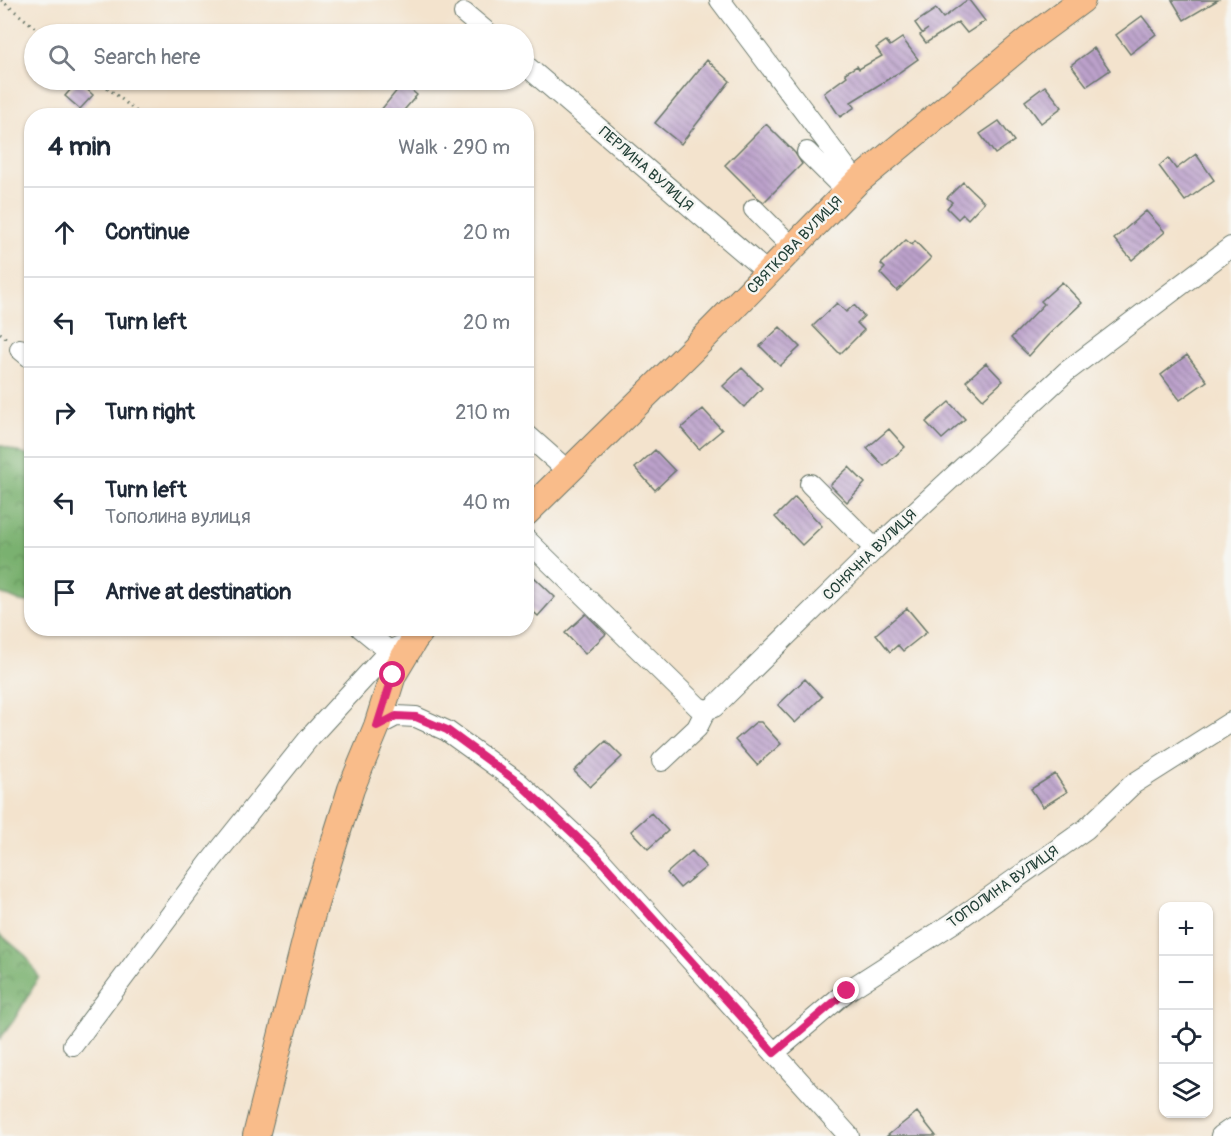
<!DOCTYPE html>
<meta charset="utf-8">
<style>
:root{--surface:#fff;--page:#f6f6f7;--text:#1f2937;--muted:#747a83;--line:#e0e1e3}
body{margin:0;font-family:Pangolin,sans-serif;background:var(--page);color:var(--text)}
.controls{position:absolute;right:18px;bottom:18px;display:grid;overflow:hidden;border-radius:12px;box-shadow:0 2px 4px #0004}
.controls button{width:54px;height:54px;display:grid;place-items:center;padding:0;border:0;border-bottom:2px solid var(--line);background:var(--surface);color:var(--text);font:30px sans-serif}
.stop{position:absolute;width:18px;height:18px;margin:-14px;border:4px solid #db2777;border-radius:50%;background:#fff}
.stop.end{background:#db2777;border-color:#fff;box-shadow:0 2px 6px #0008}
.list{margin:0;padding:0;list-style:none}
h2{display:flex;justify-content:space-between;align-items:center;height:78px;margin:0;padding:0 24px;font-size:26px}
h2 small{font-size:20px;font-weight:400;color:var(--muted)}
.list li{display:grid;grid-template-columns:39px 1fr auto;gap:18px;align-items:center;box-sizing:border-box;height:90px;padding:0 24px;border-top:2px solid var(--line)}
.list b{display:block;font-size:22px;white-space:nowrap}
.list p{margin:0;font-size:20px;white-space:nowrap;color:var(--muted)}
.list em{font-size:20px;font-style:normal;color:var(--muted)}
.icon{flex:none;width:33px;height:33px;fill:none;stroke:currentColor;stroke-width:2;stroke-linecap:round;stroke-linejoin:round}
.map{position:relative;flex:none;width:1231px;height:1136px;overflow:hidden}
.search{position:absolute;background:var(--surface);box-shadow:0 2px 4px #0004;left:24px;top:24px;width:510px;height:66px;display:flex;align-items:center;gap:15px;box-sizing:border-box;padding:0 21px;border-radius:33px;color:var(--muted);font-size:22px}
.panel{position:absolute;background:var(--surface);box-shadow:0 2px 4px #0004;left:24px;top:108px;width:510px;height:528px;border-radius:24px}
.map>svg:first-child{display:block}
.forest{fill:url(#forest-crowns);stroke:#4c7752;stroke-width:1.5}
.building{fill:url(#building-back-hatch)}
.lines{fill:none;stroke-linecap:round;stroke-linejoin:round}
.minor-casing{stroke:#69776a;stroke-width:22}
.major-casing{stroke:#69776a;stroke-width:28}
.path{stroke:#69776a;stroke-width:3;stroke-dasharray:1.5 4.5;stroke-linecap:butt}
.minor{stroke:#fff;stroke-width:20}
.major{stroke:#f9bc8a;stroke-width:26}
.route{stroke:#db2777;stroke-width:8}
.labels{text-anchor:middle;dominant-baseline:central;stroke-width:5;stroke-linejoin:round;paint-order:stroke}
.street-label{font-size:15px;fill:#1f3d34;stroke:#f6f6f2}
</style>
<div class="map">
<svg width="1231" height="1136" viewBox="0 0 1231 1136">
<defs>
<pattern id="forest-crowns" width="20" height="18" patternUnits="userSpaceOnUse" patternTransform="scale(1.5)"><rect width="20" height="18" fill="#7ab16f"/><path d="M2 6a3 3 0 1 1 6 0M12 15a3 3 0 1 1 6 0" fill="none" stroke="#63915c"/></pattern>
<pattern id="building-back-hatch" width="6" height="6" patternUnits="userSpaceOnUse" patternTransform="scale(1.5)"><rect width="6" height="6" fill="#bca1cb"/><path d="M-1 5l2 2M0 0l6 6M5-1l2 2" fill="none" stroke="#9884a6"/></pattern>
</defs>
<rect width="100%" height="100%" fill="#f6f6f2"/>
<filter id="ink" filterUnits="userSpaceOnUse"><feTurbulence type="fractalNoise" baseFrequency=".0167" numOctaves="2"/><feDisplacementMap in="SourceGraphic" scale="12" xChannelSelector="R" yChannelSelector="G"/><feConvolveMatrix kernelMatrix="1 2 1 2 8 2 1 2 1" color-interpolation-filters="sRGB"/></filter>
<filter id="wash" filterUnits="userSpaceOnUse"><feTurbulence type="fractalNoise" baseFrequency=".008" numOctaves="4" result="noise"/><feDisplacementMap in="SourceGraphic" scale="24" xChannelSelector="R" yChannelSelector="G"/><feGaussianBlur stdDeviation="1.35" result="paint"/><feColorMatrix in="noise" values="0 0 0 0 0 0 0 0 0 0 0 0 0 0 0 0 0 1.4 0 .05"/><feComposite in="paint" operator="in"/></filter>
<g filter="url(#wash)">
<rect width="100%" height="100%" fill="#f3e3cd"/>
<path class="forest" d="M0 445 31 457V602H21L0 593Z
M0 934 26 956 39 977 14 1020 0 1039Z"/>
<g id="blocks">
<path class="building" d="M967 0H969L985 21 967 33 958 22 926 43 920 35 928 29 922 33 915 23 936 9 943 18Z
M1172 0H1218L1184 20Z
M1142 16 1156 34 1130 54 1116 35Z
M902 38 918 59 898 73 851 102 855 107 840 117 824 93 847 76 845 73 857 66 859 69 882 56 876 48 886 41 890 46Z
M1094 48 1110 70 1087 86 1071 65Z
M707 60 730 81 681 144 655 123Z
M78 81 93 95 80 109 65 96Z
M403 83 417 95 399 116H376Z
M1045 86 1062 107 1041 123 1025 101Z
M999 121 1014 141 995 154 980 134Z
M766 124 795 153 802 164 764 202 757 197 725 165Z
M1196 154 1214 180 1185 201 1159 166 1168 158 1176 169Z
M963 182 984 202 968 219 963 214 958 219 947 208 952 202 947 198Z
M1146 211 1165 232 1132 260 1114 239Z
M906 240 912 245 915 241 931 258 897 291 880 273 885 268 881 264Z
M1062 282 1082 303 1047 336 1029 356 1011 338 1044 304 1041 301Z
M837 303 846 312 854 305 864 316 857 323 864 330 840 354 813 326Z
M780 327 800 347 780 366 760 346Z
M1187 355 1207 381 1180 400 1161 375Z
M986 363 1003 381 983 399 966 381Z
M742 368 762 388 744 407 723 386Z
M949 402 965 419 942 439 926 422Z
M703 409 722 430 699 449 681 428Z
M889 429 905 447 884 466 867 448Z
M655 450 675 471 655 490 635 468Z
M849 467 865 483 847 502 830 485Z
M795 497 822 526 802 545 775 517Z
M534 577 555 597 538 616 526 605V585Z
M907 608 927 632 903 651 898 645 890 652 876 634Z
M586 614 606 634 585 654 565 633Z
M805 679 822 697 795 723 778 705Z
M756 722H761L781 744 757 765 735 740Z
M606 741 622 757 590 787 574 771Z
M1055 774 1067 792 1043 807 1031 789Z
M651 813 668 831 648 849 631 831Z
M692 851 706 867 680 888 667 873Z
M917 1112 936 1136H887Z"/>
</g>
</g>
<g filter="url(#ink)">
<use href="#blocks" fill-opacity="0" stroke="#69776a" stroke-width="1.5"/>
<g class="lines">
<defs>
<path id="minor" d="M720 0 857 182
M464 13 489 34
M524 64 768 273
M807 152 847 192
M754 209 793 248
M20 349 32 359
M526 434 569 472
M810 484 875 549
M526 539 698 707 706 710 714 707 875 549 1066 372 1231 247
M361 628 389 651
M377 726 396 716 416 717 447 731 519 783 594 853 849 1136
M662 761 697 728 706 710
M73 1045 210 862 310 737 389 651 414 640
M774 1053 847 991 953 923 1086 829 1133 784 1231 722
M1221 1136 1231 1129"/>
<path id="major" d="M526 513 693 349 857 182 1028 40 1082 0
M256 1136 312 914 351 789 377 726 393 675 414 640 423 628"/>
</defs>
<use href="#minor" class="minor-casing"/>
<use href="#major" class="major-casing"/>
<path class="path" d="M1 0 43 34
M98 80 142 116
M0 333 8 340"/>
<use href="#minor" class="minor"/>
<use href="#major" class="major"/>
</g>
</g>
<g class="lines" filter="url(#ink)">
<path class="route" d="M393 675 377 726 396 716 416 717 447 730 519 783 594 853 774 1053 847 991"/>
</g>
<g class="labels">
<g class="street-label">
<text transform="translate(646 169) rotate(41)">ПЕРЛИНА ВУЛИЦЯ</text>
<text transform="translate(795 245) rotate(-46)">СВЯТКОВА ВУЛИЦЯ</text>
<text transform="translate(870 555) rotate(-44)">СОНЯЧНА ВУЛИЦЯ</text>
<text transform="translate(1003 887) rotate(-35)">ТОПОЛИНА ВУЛИЦЯ</text>
</g>
</g>
</svg>
<div class="controls">
<button>+</button>
<button>−</button>
<button><svg class="icon" aria-label="locate" viewBox="0 0 24 24"><circle cx="12" cy="12" r="6"/><path d="M12 2v4M12 18v4M2 12h4M18 12h4"/></svg></button>
<button><svg class="icon" aria-label="layers" viewBox="0 0 24 24"><path d="M12 4l9 5-9 5-9-5zM3 14l9 5 9-5"/></svg></button>
</div>
<div class="stop" style="left:393px;top:675px"></div>
<div class="stop end" style="left:847px;top:991px"></div>
<div class="search"><svg class="icon" aria-label="search" viewBox="0 0 24 24"><circle cx="10" cy="10" r="6"/><path d="M15 15l6 6"/></svg>Search here</div>
<section class="panel">
<h2>4 min<small>Walk · 290 m</small></h2>
<ul class="list">
<li><svg class="icon" aria-label="ahead" viewBox="0 0 24 24"><path d="M12 20V5M6 11l6-6 6 6"/></svg><div><b>Continue</b></div><em>20 m</em></li>
<li><svg class="icon" aria-label="left" viewBox="0 0 24 24"><path d="M17 20v-9H6M10 6l-5 5 5 5"/></svg><div><b>Turn left</b></div><em>20 m</em></li>
<li><svg class="icon" aria-label="right" viewBox="0 0 24 24"><path d="M7 20v-9h11M14 6l5 5-5 5"/></svg><div><b>Turn right</b></div><em>210 m</em></li>
<li><svg class="icon" aria-label="left" viewBox="0 0 24 24"><path d="M17 20v-9H6M10 6l-5 5 5 5"/></svg><div><b>Turn left</b><p>Тополина вулиця</p></div><em>40 m</em></li>
<li><svg class="icon" aria-label="arrive" viewBox="0 0 24 24"><path d="M6 21V4h12l-3 4 3 4H6"/></svg><div><b>Arrive at destination</b></div></li>
</ul>
</section>
</div>
